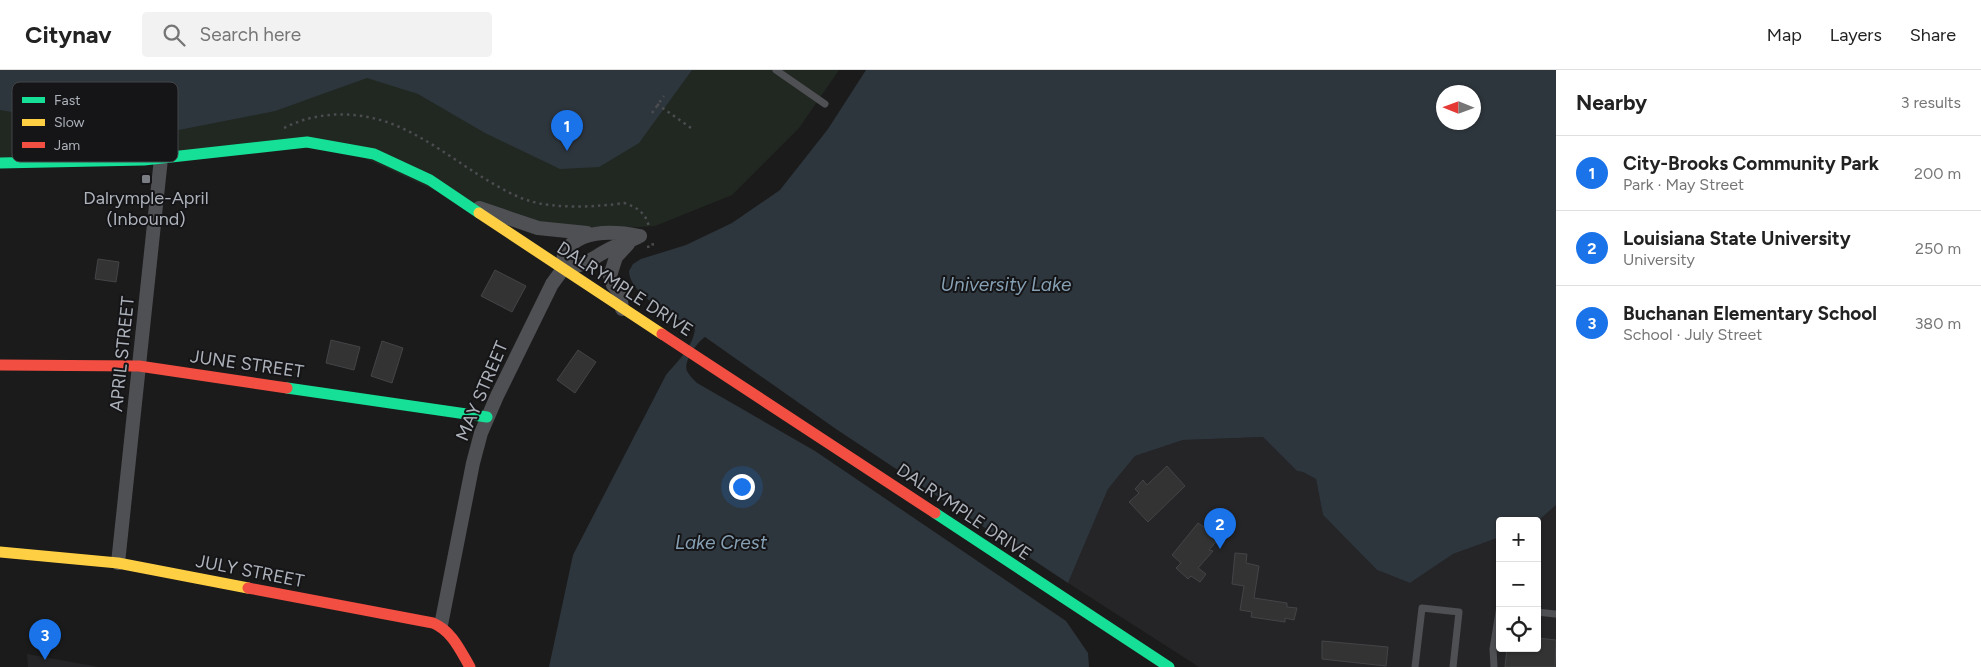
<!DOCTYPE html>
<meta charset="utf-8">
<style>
:root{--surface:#fff;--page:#f2f2f2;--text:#222;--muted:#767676;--line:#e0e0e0;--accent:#1a73e8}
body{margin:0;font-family:Figtree,sans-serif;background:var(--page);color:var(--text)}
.controls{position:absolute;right:15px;bottom:15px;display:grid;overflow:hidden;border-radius:5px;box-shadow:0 1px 4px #0004}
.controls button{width:45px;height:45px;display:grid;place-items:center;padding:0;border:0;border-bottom:1px solid var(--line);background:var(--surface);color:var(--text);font:25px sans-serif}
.compass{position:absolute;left:1436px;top:15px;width:45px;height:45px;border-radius:50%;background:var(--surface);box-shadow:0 1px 4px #0004;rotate:271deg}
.you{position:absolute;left:741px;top:416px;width:18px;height:18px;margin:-12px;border:4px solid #fff;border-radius:50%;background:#1a73e8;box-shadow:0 0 0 8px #1a73e833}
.badge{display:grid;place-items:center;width:32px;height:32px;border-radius:50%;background:var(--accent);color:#fff;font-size:16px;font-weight:700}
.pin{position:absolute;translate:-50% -41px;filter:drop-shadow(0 1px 2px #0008)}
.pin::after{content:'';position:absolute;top:26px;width:18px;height:15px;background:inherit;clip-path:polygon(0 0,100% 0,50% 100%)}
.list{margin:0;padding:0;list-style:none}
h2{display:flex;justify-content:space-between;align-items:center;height:65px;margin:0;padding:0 20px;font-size:21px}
h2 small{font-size:16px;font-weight:400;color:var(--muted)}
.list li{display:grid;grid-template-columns:32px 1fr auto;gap:15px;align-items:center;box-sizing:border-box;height:75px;padding:0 20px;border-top:1px solid var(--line)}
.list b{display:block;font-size:19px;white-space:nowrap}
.list p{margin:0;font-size:16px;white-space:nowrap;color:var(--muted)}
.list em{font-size:16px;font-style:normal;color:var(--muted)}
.icon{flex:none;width:28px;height:28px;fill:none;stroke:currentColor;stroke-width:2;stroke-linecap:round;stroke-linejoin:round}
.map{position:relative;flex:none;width:1556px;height:597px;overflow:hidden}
header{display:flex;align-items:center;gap:30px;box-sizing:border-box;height:70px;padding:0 25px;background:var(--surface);border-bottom:1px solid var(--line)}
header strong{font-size:24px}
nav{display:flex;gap:28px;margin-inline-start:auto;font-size:18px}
.search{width:350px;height:45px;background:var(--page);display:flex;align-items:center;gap:12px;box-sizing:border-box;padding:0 18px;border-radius:5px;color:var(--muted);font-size:19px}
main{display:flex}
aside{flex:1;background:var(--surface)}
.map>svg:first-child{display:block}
.built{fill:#252527}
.green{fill:#212822}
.water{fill:#2e363d;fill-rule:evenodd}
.building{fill:#333;stroke:#434447}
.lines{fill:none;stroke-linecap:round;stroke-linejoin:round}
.path{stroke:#4b4c4f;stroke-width:2.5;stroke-dasharray:2.5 4;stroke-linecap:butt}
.lane{stroke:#4f5054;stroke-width:7}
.street{stroke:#4f5054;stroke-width:14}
.fast{stroke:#16e098;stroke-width:11}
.slow{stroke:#ffcf43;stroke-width:11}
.jam{stroke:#f24e42;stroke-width:11}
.poi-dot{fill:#7a7d83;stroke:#151517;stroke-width:2}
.labels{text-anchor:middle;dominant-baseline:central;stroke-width:4;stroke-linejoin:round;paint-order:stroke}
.poi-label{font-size:18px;fill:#adb2bb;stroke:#151517}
.street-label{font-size:18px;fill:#adb2bb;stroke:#151517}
.water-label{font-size:19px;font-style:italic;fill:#86a0b4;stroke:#151517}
.key{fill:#151517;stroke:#434448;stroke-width:1}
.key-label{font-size:14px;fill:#adb2bb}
</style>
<header>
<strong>Citynav</strong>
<div class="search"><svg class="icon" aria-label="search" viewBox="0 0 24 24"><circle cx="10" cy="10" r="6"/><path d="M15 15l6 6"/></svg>Search here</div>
<nav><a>Map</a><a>Layers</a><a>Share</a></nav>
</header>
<main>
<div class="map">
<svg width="1556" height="597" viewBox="0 0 1556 597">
<rect width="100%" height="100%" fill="#1b1b1b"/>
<path class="built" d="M1263 367 1297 401 1303 402 1316 409 1323 445 1377 500 1410 513 1453 484 1500 467V578H1537V452L1556 435V597H1199L1068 513 1108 419 1135 386 1183 370Z
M27 584 99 597H28Z"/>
<path class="green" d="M0 0H839L799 58 732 125 655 156 559 162 467 135 334 74 0 92Z"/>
<path class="water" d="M0 0H692L639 73 599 97 560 99 485 63 418 24 367 8 275 41 138 68 101 57 0 40Z
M866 0H1556V435L1537 452V451H1500V467L1453 484 1410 513 1377 500 1323 445 1316 409 1303 402 1297 401 1263 367 1183 370 1135 386 1108 419 1068 513 836 359 705 267C697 272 683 292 687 301 689 305 694 310 697 313L815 381 1066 551 1088 583 1089 597H549L573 485 666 305C677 292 693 277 695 259 676 247 629 225 629 201L633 194 641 189 686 175 732 153 780 120 828 59ZM1444 22H1474V52H1444Z"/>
<path class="building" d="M98 189 119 192 116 212 95 209Z
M495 200 526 216 512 242 481 226Z
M331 270 360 277 354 300 326 293Z
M382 271 403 278 392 313 371 306Z
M578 280 596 292 575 323 557 310Z
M1167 396 1185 416 1148 452 1129 432 1139 423 1135 419 1143 410 1147 415Z
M1209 450 1224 462 1209 480 1213 481 1198 498 1206 504 1200 512 1191 506 1188 509 1176 498 1181 493 1172 485 1198 453 1204 457Z
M1235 483 1247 484 1246 493 1259 496 1254 528 1287 533V537L1297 538 1294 550 1285 548V552L1251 547 1252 542 1240 540 1244 516 1232 514Z
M1537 568 1556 570 1555 597H1505L1507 578H1537Z
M1322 571 1388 577 1386 596 1322 589Z"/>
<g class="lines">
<path class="path" d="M657 34 694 60
M652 43 664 26
M284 58C323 38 369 41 408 61 434 74 458 92 482 107 497 116 513 126 530 131 555 139 598 137 624 133 637 137 646 143 649 157
M647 177 653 176 652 170"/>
<path class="lane" d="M776 0 825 34
M1537 542 1555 544
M1415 597 1422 538 1459 542 1453 597
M1494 597 1493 579 1500 536"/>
<path class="street" d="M479 138 538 158 587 163
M563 199C587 196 594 186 614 177 623 173 631 171 640 166
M622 239 620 223 613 215 610 206 616 187 628 174
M118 493 162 79
M441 555 473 393 481 363 497 326 552 214 563 199 564 182C581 158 615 161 640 166"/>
<path class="fast" d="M0 93 144 90 307 72 374 84 430 110 479 143
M287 318 487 347
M935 443 1169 597"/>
<path class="slow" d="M479 143 662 264
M0 482 118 493 248 518"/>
<path class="jam" d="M662 264 935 443
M0 295 139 296 287 318
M248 518 433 553C452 561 460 580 470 597"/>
</g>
<rect class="poi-dot" x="141" y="104" width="10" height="10" rx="2.5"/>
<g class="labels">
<g class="poi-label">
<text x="146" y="128">Dalrymple-April<tspan x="146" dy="21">(Inbound)</tspan></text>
</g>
<g class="street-label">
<text transform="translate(625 219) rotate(33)">DALRYMPLE DRIVE</text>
<text transform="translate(122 284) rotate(-84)">APRIL STREET</text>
<text transform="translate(247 294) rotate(8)">JUNE STREET</text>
<text transform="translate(482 321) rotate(-67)">MAY STREET</text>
<text transform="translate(964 442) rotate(34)">DALRYMPLE DRIVE</text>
<text transform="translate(250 501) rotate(11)">JULY STREET</text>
</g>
<g class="water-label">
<text x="1006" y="214">University Lake</text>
<text x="721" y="472">Lake Crest</text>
</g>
</g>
<rect x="12" y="12" width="166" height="80" rx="8" class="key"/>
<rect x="22" y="27" width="23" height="6" fill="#16e098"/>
<rect x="22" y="49" width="23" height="7" fill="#ffcf43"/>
<rect x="22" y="72" width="23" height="6" fill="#f24e42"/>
<g class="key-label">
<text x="54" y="35">Fast</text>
<text x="54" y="57">Slow</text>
<text x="54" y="80">Jam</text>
</g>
</svg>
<div class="controls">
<button>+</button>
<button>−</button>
<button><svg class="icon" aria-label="locate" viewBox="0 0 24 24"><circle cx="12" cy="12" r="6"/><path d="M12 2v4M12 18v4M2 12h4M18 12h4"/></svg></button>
</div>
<svg class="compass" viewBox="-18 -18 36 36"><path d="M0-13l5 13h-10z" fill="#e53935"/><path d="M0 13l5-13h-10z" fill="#767676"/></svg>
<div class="you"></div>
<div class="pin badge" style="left:567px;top:81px">1</div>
<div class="pin badge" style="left:1220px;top:479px">2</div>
<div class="pin badge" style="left:45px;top:590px">3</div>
</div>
<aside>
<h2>Nearby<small>3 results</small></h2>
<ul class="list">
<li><span class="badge">1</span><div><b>City-Brooks Community Park</b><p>Park · May Street</p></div><em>200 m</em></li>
<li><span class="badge">2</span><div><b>Louisiana State University</b><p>University</p></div><em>250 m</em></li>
<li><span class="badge">3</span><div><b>Buchanan Elementary School</b><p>School · July Street</p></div><em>380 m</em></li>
</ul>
</aside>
</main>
